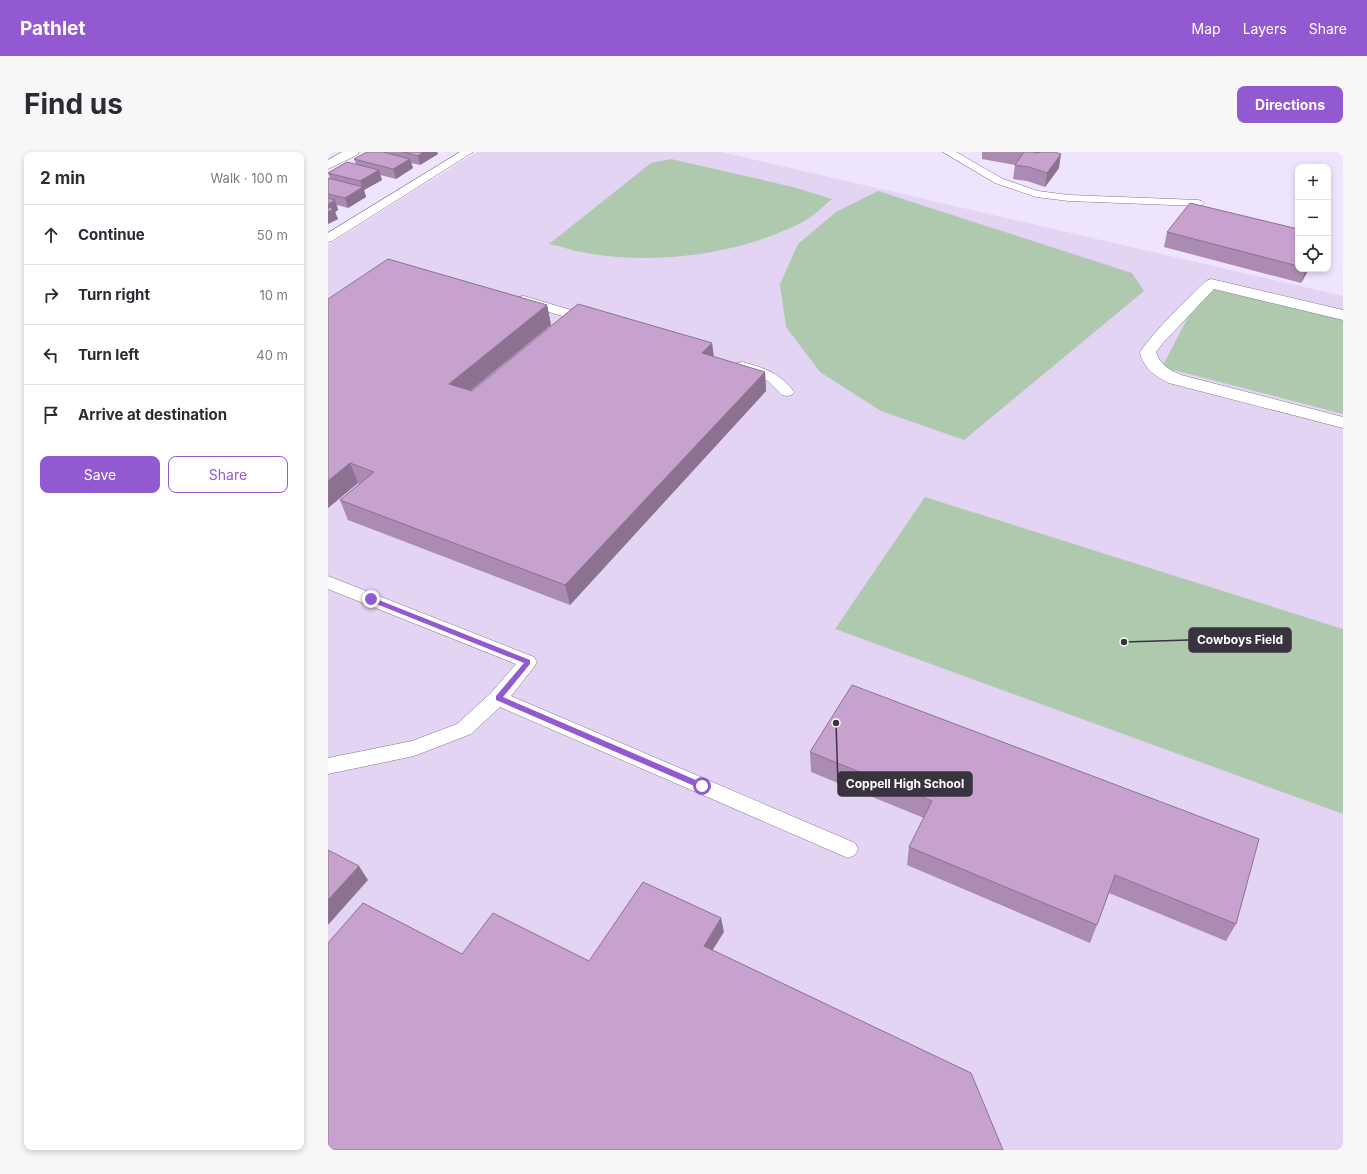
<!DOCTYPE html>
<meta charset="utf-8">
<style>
:root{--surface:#fff;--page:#f7f7f7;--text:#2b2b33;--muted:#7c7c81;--line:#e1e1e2;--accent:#9259d1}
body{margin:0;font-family:Inter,sans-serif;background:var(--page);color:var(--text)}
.controls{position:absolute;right:12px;top:12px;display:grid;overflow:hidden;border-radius:8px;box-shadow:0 2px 6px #0003}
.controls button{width:36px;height:36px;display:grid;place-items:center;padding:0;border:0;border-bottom:1px solid var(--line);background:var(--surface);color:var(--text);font:20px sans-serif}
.stop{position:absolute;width:12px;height:12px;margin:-9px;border:3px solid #9259d1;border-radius:50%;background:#fff}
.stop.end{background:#9259d1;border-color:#fff;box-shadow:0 1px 4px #0008}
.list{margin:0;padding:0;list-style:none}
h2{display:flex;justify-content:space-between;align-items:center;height:52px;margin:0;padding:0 16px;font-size:17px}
h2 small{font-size:13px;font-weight:400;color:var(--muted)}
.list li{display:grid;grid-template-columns:26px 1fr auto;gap:12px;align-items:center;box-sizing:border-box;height:60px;padding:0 16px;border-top:1px solid var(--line)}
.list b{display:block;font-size:15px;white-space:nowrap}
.list em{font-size:13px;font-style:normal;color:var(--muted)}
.actions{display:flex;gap:8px;padding:12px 16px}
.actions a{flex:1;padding:9px 0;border:1px solid var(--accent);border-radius:8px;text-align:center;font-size:14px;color:var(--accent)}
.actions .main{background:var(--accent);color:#fff}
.icon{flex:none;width:22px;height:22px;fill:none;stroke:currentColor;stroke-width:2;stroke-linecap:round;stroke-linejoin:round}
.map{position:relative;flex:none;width:1015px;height:998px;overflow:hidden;border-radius:8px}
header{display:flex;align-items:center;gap:24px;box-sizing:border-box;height:56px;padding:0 20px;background:var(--accent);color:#fff}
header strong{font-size:19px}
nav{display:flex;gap:22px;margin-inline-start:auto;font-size:14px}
.intro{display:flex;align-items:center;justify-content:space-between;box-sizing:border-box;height:96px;padding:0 24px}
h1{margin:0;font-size:28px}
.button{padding:10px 18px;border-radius:8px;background:var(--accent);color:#fff;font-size:14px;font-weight:700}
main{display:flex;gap:24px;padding:0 24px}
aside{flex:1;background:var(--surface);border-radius:8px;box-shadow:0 2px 6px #0003}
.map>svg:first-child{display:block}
.built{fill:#e2d4f2}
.green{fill:#afc9af}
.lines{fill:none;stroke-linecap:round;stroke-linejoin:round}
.lane-casing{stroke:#827591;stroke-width:1}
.street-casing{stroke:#827591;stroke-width:1}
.lane{fill:#fff;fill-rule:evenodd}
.street{fill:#fff;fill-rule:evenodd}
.wall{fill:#ac8bb2}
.shaded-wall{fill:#8c7191}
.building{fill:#c8a2cf;stroke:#8c7191}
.route{fill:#9259d1}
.leader{fill:none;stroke:#39333f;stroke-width:1.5}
.callout-dot{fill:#39333f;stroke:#fff;stroke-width:1.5}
.callout{fill:#39333f;stroke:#39333f;stroke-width:1.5}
.callout-label{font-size:12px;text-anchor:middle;font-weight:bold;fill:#fff}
</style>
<header>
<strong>Pathlet</strong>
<nav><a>Map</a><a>Layers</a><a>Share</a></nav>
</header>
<div class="intro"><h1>Find us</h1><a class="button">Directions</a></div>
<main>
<aside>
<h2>2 min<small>Walk · 100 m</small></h2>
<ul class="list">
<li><svg class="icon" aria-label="ahead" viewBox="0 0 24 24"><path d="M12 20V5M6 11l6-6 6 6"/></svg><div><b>Continue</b></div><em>50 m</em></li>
<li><svg class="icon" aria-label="right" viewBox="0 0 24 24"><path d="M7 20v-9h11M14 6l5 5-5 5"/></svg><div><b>Turn right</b></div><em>10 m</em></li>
<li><svg class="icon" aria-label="left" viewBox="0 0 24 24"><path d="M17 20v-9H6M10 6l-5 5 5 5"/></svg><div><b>Turn left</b></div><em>40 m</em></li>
<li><svg class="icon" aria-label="arrive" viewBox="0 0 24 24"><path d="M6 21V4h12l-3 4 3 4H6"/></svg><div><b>Arrive at destination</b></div></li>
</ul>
<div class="actions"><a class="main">Save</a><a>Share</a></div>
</aside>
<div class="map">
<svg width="1015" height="998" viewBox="0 0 1015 998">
<rect width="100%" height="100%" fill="#efe4fd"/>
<path class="built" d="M149 0H393L1015 144V998H0V93Z"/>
<path class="green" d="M343 7 465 35 504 47C494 55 484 66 473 71 409 103 323 114 253 100 242 98 232 94 221 92L323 11Z
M550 39 804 121 816 139 636 288 553 259 492 220 458 175 452 132 470 92 508 60Z
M876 135 1015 167V262L834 215Z
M597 345 1015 477V662L507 477Z"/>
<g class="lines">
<defs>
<path id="lane" d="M132 0H145L4 89 0 90V81Z
M615 0H628L675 27 710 39 741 43 870 48 874 49 876 51 874 53 870 54 741 49 708 45 667 31Z
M196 144 266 165 268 168 266 171 261 172 191 151 190 148 191 145Z
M414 210C435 215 454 222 466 240L464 243 459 244 454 243 440 229 409 217 407 214 409 211Z
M0 424 206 505 209 510 206 515 183 544 527 691 530 697 527 703 520 706 513 703 172 555 143 582 86 604 0 622V606L84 589 129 572 163 541 188 512 0 437Z"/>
<path id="street" d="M14 0H31L29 3 0 17V8Z
M883 127 1015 158V168L886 137 835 191 828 200C832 213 842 218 853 223L1015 265V276L841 231C827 224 815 216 812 200 830 174 855 152 878 129Z"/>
</defs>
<use href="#lane" class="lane-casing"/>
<use href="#street" class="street-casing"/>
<use href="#lane" class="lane"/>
<use href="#street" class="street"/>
</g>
<path class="wall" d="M56 0H109L110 2 92 13 83 11 85 16 68 27 52 23 54 28 36 38 38 45 20 56 9 53 10 58 7 60 10 67 0 72V26H2L0 21 28 12 26 7Z
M654 0H711L731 16 717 35 699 29 685 27 687 13 654 7Z
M970 77V117H981L973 131 836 95 839 80Z
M0 147 219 153 223 173 143 239H144L384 191 386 205 437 220 438 239 242 453 20 368 12 348 31 332 30 331 0 356Z
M482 600 908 772 898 789 781 741 762 791 579 713 581 695 596 666 483 620Z"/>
<path class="shaded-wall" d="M95 0H109L110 2 92 13 90 4Z
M733 2 731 16 717 35 719 21Z
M82 7 85 16 68 27 65 17Z
M51 18 54 28 36 38 38 45 20 56 17 46 34 36 32 29Z
M7 48 10 58 7 60 10 67 0 72V52Z
M978 117H981L973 131Z
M219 153 223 173 127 251 121 232Z
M384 191 386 210 374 201Z
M437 220 438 239 242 453 237 433Z
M22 311 30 331 0 356V329Z
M31 714 40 728 0 773V748Z
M393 766 396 780 379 807 376 794Z"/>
<path class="building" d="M39 0H55L82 7 65 17 26 7Z
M75 0H95L90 4Z
M695 0H707L706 1 715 0H726L733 2 719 21 701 15 687 13 696 0Z
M19 10 51 18 32 29 0 21Z
M0 26 35 35 17 46 0 42Z
M0 46 7 48 0 52Z
M862 51 970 77V114L839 80Z
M0 55 6 57 0 60Z
M60 107 219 153 121 232 144 239 250 152 384 191 374 201 437 220 237 433 12 348 46 320 22 311 0 329V147Z
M524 533 931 687 908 772 787 723 769 773 581 695 604 649 482 600Z
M0 698 31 714 0 748Z
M315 730 393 766 376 794 643 921 675 998H0V791L35 751 134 802 165 761 261 809Z"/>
<path class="route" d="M43 445 202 508V512L175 545 377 632V636H371L168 548V544L196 511 41 449V446Z"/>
<path class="leader" d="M796 490L861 488M508 571L510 632"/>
<g class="callout-dot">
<circle cx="796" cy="490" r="4"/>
<circle cx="508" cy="571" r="4"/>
</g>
<g class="callout">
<rect x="861" y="476" width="102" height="24" rx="4"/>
<rect x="510" y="620" width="134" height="24" rx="4"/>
</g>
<g class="callout-label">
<text x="912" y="492">Cowboys Field</text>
<text x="577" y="636">Coppell High School</text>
</g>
</svg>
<div class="controls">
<button>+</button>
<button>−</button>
<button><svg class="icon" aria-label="locate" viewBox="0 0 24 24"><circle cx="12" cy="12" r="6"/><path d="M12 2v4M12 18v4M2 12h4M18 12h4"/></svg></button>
</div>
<div class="stop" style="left:374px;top:634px"></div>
<div class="stop end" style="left:43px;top:447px"></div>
</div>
</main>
